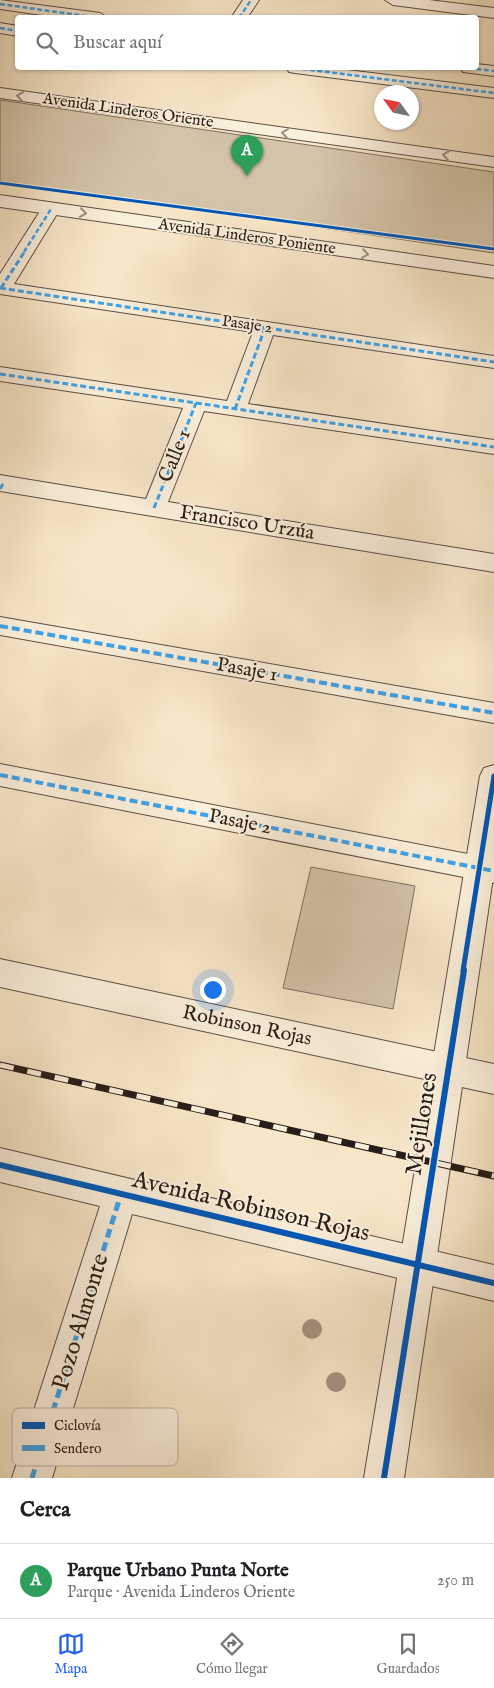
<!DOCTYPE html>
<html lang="es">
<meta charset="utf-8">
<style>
:root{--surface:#fff;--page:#f6f6f6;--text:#202124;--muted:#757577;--line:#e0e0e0;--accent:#2563eb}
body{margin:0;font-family:"IM FELL English",serif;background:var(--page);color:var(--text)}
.compass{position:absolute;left:374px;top:85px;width:45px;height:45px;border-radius:50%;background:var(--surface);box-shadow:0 1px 4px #0004;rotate:303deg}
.you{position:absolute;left:212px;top:989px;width:18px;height:18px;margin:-12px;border:4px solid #fff;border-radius:50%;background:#1a73e8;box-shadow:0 0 0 8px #1a73e833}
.badge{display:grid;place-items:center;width:32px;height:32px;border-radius:50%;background:var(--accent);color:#fff;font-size:16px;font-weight:700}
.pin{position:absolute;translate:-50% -41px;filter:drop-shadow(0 1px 2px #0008)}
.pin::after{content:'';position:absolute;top:26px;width:18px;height:15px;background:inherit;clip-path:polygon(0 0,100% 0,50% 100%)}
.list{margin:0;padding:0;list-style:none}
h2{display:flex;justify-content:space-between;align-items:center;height:65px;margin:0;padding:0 20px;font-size:21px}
h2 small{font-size:16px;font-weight:400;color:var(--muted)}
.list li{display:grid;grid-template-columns:32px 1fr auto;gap:15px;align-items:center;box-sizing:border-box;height:75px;padding:0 20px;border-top:1px solid var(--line)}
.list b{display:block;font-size:19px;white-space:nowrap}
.list p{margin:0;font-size:16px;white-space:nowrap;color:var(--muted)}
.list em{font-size:16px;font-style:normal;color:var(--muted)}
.icon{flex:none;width:28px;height:28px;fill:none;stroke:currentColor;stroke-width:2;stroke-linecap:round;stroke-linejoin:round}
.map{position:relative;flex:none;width:494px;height:1478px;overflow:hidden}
.search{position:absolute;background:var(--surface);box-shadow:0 1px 4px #0004;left:15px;right:15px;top:15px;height:55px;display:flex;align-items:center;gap:12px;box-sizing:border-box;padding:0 18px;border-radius:5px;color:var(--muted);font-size:19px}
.sheet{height:140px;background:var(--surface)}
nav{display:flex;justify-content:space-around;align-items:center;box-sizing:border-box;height:70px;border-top:1px solid var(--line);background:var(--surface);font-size:14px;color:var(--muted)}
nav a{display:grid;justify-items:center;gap:2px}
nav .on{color:var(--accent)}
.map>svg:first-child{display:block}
.green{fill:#d4c4aa;stroke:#7e7060}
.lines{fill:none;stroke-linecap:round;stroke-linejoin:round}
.minor-casing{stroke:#5c4f43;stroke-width:2}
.tertiary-casing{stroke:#5c4f43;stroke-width:2}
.minor{fill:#faefdb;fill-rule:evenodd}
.tertiary{fill:#faefdb;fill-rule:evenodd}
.rail-casing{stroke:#281d17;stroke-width:7}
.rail{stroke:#faefdb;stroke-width:5;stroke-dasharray:14;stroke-linecap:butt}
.quiet-far3{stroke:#3ea2ea;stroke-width:2.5;stroke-dasharray:5 2.5;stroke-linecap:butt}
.quiet-far2{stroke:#3ea2ea;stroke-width:3;stroke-dasharray:6 3;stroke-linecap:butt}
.quiet-far1{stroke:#3ea2ea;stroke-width:4;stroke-dasharray:8 4;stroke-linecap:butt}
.quiet{stroke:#3ea2ea;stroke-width:5;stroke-dasharray:9 5;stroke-linecap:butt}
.cycleway-far2-casing{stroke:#faefdb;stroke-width:5}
.cycleway-far1-casing{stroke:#faefdb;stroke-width:8}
.cycleway-casing{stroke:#faefdb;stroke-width:9}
.cycleway-far2{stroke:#0057b8;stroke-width:3}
.cycleway-far1{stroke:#0057b8;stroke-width:5}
.cycleway{stroke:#0057b8;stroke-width:6}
.tree{fill:#a2937f}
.oneway{stroke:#9c9083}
.labels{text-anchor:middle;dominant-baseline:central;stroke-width:4;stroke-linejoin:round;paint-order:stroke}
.far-street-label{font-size:16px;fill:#281d17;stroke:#faefdb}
.street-label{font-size:20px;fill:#281d17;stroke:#faefdb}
.near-street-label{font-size:24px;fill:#281d17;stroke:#faefdb}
.key{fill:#faefdb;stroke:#bbb0a0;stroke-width:1}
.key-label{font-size:14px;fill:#281d17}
</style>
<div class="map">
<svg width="494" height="1478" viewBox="0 0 494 1478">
<rect width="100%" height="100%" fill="#f7e6c8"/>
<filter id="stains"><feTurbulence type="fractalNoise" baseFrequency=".004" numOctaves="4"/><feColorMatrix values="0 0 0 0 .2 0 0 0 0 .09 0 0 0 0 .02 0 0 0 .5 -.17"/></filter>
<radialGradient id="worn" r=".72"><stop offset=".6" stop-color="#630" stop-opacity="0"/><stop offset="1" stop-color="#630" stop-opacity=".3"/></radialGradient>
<path class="green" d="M0 100 494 172V253L0 181Z
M311 867 415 886 393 1009 283 988Z"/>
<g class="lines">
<defs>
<path id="minor" d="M0 0 100 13 108 18H63L0 9Z
M243 0H259L247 18H231Z
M385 0H429L494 8V18L393 5Z
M0 23 18 26V36L0 33Z
M476 64 494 66V76L463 72 461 68H476Z
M287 68H331L494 88V98L295 73 289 72Z
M51 203 58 205 60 209 14 284 494 356V368L273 335 248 404 494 440V454L204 411 168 502 494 554V572L0 491V475L146 499 183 408 0 381V367L227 401 253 332 0 294V274L44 205Z
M0 617 494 703V723L0 635Z
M0 764 494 859V883L0 786Z
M0 959 494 1064V1094L0 987Z
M0 1148 494 1265V1301L132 1214 52 1478H12L100 1206 0 1182Z"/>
<path id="tertiary" d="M0 88 494 157V167L0 98Z
M0 195 494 266V278L0 207Z
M494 765V871L404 1478H364L480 776 484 768Z"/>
</defs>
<use href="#minor" class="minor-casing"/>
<use href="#tertiary" class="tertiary-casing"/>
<use href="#minor" class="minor"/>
<use href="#tertiary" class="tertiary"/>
<defs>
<path id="rail" d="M0 1065 494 1176"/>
</defs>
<use href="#rail" class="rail-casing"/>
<use href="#rail" class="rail"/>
<path class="quiet-far3" d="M0 4 100 18
M239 18 251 0
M0 28 18 31
M295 68 494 93
M469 68 494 71
M24 252 51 209"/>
<path class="quiet-far2" d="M0 288 494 362
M1 288 25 251
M0 374 494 447
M235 409 265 328
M0 489 3 484
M154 508 196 403"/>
<path class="quiet-far1" d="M0 626 494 713
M0 775 494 871"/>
<path class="quiet" d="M32 1478 121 1194"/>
<defs>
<path id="cycleway-far2" d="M0 183 494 249"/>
<path id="cycleway-far1" d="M463 971 494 776"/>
<path id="cycleway" d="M0 1165 494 1283
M384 1478 464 970"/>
</defs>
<use href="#cycleway-far2" class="cycleway-far2-casing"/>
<use href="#cycleway-far1" class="cycleway-far1-casing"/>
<use href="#cycleway" class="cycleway-casing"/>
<use href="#cycleway-far2" class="cycleway-far2"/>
<use href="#cycleway-far1" class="cycleway-far1"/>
<use href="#cycleway" class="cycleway"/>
</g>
<g class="tree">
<circle cx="312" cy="1329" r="10"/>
<circle cx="336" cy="1382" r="10"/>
</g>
<defs><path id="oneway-chevron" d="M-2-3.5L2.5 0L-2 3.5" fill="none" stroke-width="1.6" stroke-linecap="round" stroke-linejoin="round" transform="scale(1.25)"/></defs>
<g class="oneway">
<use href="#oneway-chevron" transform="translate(20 96) rotate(-172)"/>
<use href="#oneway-chevron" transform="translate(285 133) rotate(-172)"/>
<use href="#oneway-chevron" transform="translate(446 155) rotate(-172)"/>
<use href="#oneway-chevron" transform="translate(83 213) rotate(8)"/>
<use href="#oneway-chevron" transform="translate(365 254) rotate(8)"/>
</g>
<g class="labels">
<g class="far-street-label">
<text transform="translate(128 111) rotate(8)">Avenida Linderos Oriente</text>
<text transform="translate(247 237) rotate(8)">Avenida Linderos Poniente</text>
<text transform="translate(247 325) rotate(8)">Pasaje 2</text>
</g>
<g class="street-label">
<text transform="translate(175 456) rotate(-68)">Calle 1</text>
<text transform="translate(247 523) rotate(9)">Francisco Urzúa</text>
<text transform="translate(247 670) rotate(10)">Pasaje 1</text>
<text transform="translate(240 822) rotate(11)">Pasaje 2</text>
<text transform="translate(247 1026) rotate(12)">Robinson Rojas</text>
</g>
<g class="near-street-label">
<text transform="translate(422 1124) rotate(-81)">Mejillones</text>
<text transform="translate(251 1207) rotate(13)">Avenida Robinson Rojas</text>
<text transform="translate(81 1322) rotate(-73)">Pozo Almonte</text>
</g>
</g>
<rect x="12" y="1408" width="166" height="58" rx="8" class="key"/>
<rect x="22" y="1422" width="23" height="7" fill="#0057b8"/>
<rect x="22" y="1445" width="23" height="6" fill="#3ea2ea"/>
<g class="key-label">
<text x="54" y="1430">Ciclovía</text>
<text x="54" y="1453">Sendero</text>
</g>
<rect width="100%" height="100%" filter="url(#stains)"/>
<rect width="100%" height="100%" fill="url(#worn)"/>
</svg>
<svg class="compass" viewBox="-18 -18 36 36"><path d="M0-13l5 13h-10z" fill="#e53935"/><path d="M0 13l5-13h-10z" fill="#757577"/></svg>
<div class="you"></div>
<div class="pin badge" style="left:247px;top:176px;background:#2e9e5b">A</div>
<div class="search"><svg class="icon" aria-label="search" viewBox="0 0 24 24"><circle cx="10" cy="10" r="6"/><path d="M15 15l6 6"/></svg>Buscar aquí</div>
</div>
<section class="sheet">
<h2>Cerca<small></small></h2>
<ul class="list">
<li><span class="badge" style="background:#2e9e5b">A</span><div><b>Parque Urbano Punta Norte</b><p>Parque · Avenida Linderos Oriente</p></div><em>250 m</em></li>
</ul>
</section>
<nav>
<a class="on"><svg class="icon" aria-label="map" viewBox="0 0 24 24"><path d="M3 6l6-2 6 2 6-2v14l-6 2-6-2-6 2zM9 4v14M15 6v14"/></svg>Mapa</a>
<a><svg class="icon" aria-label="directions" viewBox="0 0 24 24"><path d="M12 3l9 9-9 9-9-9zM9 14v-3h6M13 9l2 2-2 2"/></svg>Cómo llegar</a>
<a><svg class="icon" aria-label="saved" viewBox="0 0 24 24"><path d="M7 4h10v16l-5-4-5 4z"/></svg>Guardados</a>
</nav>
